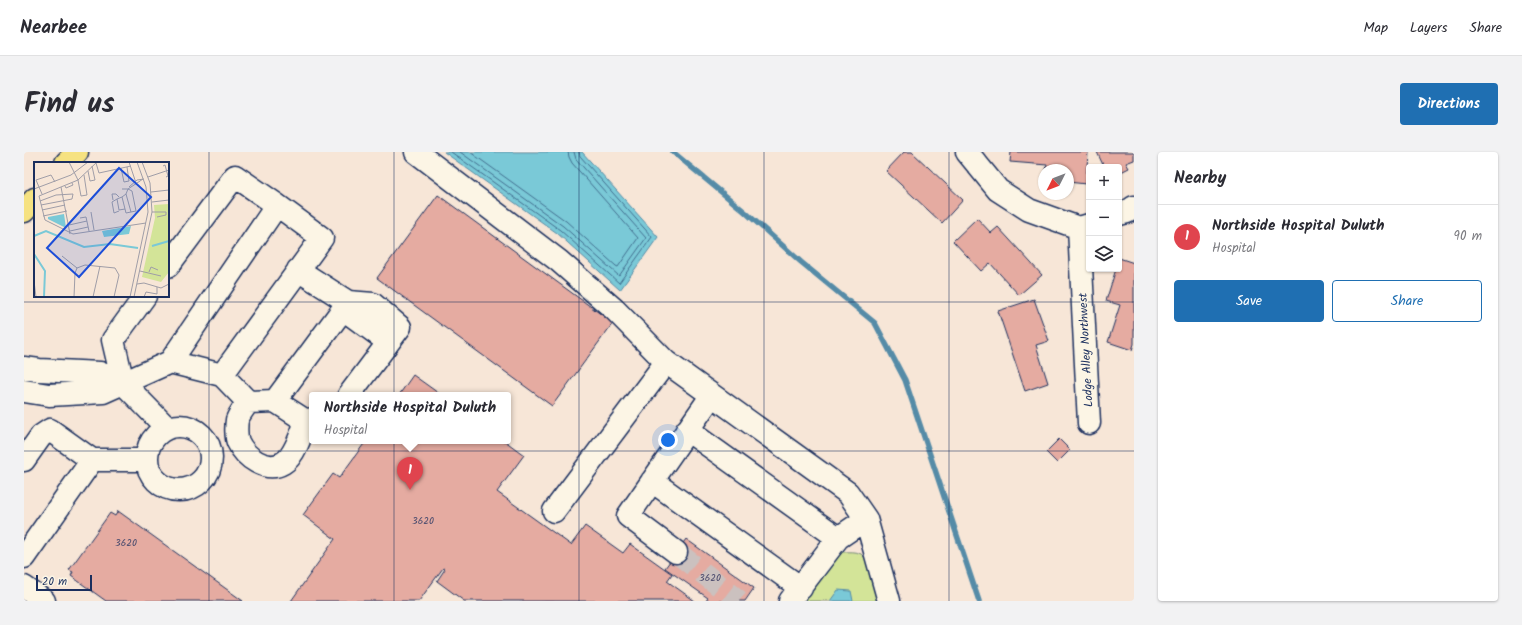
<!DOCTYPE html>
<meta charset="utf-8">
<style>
:root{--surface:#fff;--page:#f2f2f3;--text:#2b2b33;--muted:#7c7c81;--line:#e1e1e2;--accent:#1f6fb2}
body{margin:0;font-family:Kalam,sans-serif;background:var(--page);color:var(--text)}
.controls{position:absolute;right:12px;top:12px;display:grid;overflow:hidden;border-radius:4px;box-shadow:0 1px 3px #0004}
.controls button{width:36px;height:36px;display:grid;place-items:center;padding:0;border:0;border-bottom:1px solid var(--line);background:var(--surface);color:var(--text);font:20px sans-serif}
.compass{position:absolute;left:1014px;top:12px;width:36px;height:36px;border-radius:50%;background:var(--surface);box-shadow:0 1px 3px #0004;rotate:228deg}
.scale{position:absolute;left:12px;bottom:10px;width:56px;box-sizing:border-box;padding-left:4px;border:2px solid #1b2f5e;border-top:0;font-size:11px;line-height:14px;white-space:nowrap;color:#1b2f5e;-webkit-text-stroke:3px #fcf5e5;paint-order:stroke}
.you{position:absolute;left:644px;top:288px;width:14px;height:14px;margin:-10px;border:3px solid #fff;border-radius:50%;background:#1a73e8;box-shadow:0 0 0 6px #1a73e833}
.badge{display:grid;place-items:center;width:26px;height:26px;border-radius:50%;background:var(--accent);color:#fff;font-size:13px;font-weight:700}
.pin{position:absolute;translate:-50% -33px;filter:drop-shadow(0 1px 2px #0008)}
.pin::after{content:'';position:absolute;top:21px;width:14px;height:12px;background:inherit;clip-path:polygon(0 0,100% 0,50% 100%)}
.popup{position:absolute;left:285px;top:240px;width:202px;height:52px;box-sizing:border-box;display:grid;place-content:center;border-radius:4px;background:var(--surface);filter:drop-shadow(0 1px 3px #0005);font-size:13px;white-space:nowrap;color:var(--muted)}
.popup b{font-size:15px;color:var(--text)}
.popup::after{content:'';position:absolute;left:50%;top:100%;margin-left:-8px;border:8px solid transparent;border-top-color:var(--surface)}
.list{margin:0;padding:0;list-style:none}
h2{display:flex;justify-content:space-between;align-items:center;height:52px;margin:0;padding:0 16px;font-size:17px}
h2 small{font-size:13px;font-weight:400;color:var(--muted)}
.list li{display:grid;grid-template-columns:26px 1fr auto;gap:12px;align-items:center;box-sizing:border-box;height:64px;padding:0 16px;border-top:1px solid var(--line)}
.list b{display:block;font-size:15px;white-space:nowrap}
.list p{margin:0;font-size:13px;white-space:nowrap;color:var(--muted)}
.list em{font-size:13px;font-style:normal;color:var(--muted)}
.actions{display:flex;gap:8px;padding:12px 16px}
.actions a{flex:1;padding:9px 0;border:1px solid var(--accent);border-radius:4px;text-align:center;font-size:14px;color:var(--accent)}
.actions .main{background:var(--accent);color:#fff}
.icon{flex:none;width:22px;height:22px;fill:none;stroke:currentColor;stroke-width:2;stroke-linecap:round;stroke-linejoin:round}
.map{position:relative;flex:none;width:1110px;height:449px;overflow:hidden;border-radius:4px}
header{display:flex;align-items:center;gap:24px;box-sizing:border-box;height:56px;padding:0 20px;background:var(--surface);border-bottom:1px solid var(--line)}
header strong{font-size:19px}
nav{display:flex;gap:22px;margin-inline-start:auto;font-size:14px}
.intro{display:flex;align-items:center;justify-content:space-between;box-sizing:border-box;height:96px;padding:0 24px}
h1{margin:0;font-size:28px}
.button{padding:10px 18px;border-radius:4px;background:var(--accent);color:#fff;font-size:14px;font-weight:700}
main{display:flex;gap:24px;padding:0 24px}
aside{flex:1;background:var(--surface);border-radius:4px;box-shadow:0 1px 3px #0004}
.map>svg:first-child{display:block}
.green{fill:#d3e498;stroke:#778a7b}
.water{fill:#7ac9d7;stroke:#548ba7}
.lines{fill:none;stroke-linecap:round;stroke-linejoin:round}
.shore{stroke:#416d8e;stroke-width:1}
.stream{stroke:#548ba7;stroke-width:5.5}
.building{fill:#e5aba1;stroke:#1b2f5e}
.minor-tunnel{stroke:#cbc1bf;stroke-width:22;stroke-dasharray:22 11;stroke-linecap:butt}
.minor-casing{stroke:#1b2f5e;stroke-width:25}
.highway-casing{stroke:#1b2f5e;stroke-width:25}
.minor{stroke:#fcf5e5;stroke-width:22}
.highway{stroke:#f6e281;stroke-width:22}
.grid{fill:none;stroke:#1b2f5e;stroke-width:1;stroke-opacity:0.55}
.labels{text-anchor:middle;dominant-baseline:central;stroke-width:3;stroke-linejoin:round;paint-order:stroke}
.number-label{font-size:10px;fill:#4e4e6f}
.street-label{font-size:12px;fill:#1b2f5e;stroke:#fcf5e5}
.inset-river{fill:none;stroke:#7ac9d7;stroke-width:2}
.inset-road{fill:none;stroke:#9f9da7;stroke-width:1}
.view{fill:#1d4ed8;fill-opacity:0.15;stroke:#1d4ed8;stroke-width:2}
.inset-edge{fill:none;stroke:#1b2f5e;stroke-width:2}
</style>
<header>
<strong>Nearbee</strong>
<nav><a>Map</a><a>Layers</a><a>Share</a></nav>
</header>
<div class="intro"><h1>Find us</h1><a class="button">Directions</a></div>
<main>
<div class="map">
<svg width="1110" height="449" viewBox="0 0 1110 449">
<rect width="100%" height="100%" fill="#f7e6d7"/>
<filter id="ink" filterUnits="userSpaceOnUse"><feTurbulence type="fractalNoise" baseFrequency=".025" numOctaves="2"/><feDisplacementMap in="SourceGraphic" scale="8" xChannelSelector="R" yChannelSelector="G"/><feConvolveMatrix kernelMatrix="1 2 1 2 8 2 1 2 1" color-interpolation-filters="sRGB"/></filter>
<g filter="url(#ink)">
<path class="green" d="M818 400C824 400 831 399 837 402 847 409 850 437 854 449H777L806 410Z"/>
<path class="water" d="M420 0H558L634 85 596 138 533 81Z
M814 438 827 439 829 449H806Z"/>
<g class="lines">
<path class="shore" d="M427 0 536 78 595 131 628 85 556 4 555 0
M436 0 539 74 595 124 622 86 552 7 550 0
M446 0 542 69 592 114 594 115 614 86 548 11 545 5 544 0"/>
<path class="stream" d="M649 0 720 59 777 110 851 171 881 228 955 449"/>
</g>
<path class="building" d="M880 0H888L939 48 918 71 862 19Z
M987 0H1064L1062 32 1044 30V18H1022L1023 13 986 10Z
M1073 0H1110V8L1102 11 1105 16 1095 21V15H1080Z
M414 43 589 171 528 254 353 126Z
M953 66 967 81 974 75 1018 123 995 143 966 111 957 119 929 89Z
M1095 106 1110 111V192L1108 198 1084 190 1096 153 1082 149 1092 117H1095Z
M1010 147 1025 189 1012 193 1024 231 1001 239 974 159Z
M389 223 417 243H375Z
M1035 287 1046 298 1033 311 1022 300Z
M342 289H481L500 303 473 340 547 393 561 374 599 401 606 392 648 422 643 429 671 449H440L413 429 421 417 419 416 395 449H267L311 387 279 363 309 322 315 326Z
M94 359 219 449H82L47 424 49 420 45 418 86 361 91 364Z
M662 387 730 436 721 449H682L684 446 641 416Z"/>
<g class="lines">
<path class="minor-tunnel" d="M652 400 715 449"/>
<defs>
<path id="minor" d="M392 0 535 109 591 158 642 210 824 341 842 367 865 449
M943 0 974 38 1005 58 1055 76 1065 73
M1095 62 1103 60 1110 55
M1055 76 1065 271
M324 150 349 152 376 175 325 243
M319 157 364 190
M146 210 198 223 298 86 253 53
M0 216 15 218 76 221 99 231 143 276
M198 223 224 250 251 249 319 157 324 150 274 118
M99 231 89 188 121 144
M0 239 25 243 79 240 146 210 253 53 211 24 144 114
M251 249 282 269 288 267
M224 250C221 255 215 262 213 268 212 274 212 285 214 290 221 305 242 321 259 311 270 305 278 281 282 269
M123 306a32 32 0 1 1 64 0a32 32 0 1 1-64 0Z
M663 278 814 386
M0 308 17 284 26 278 68 308 0 405
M68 308H123
M628 329 777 436
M530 359 642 210
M652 400 604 364 688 243
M0 435 20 449
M766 449 814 386 842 367"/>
<path id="highway" d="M42 11 53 0
M0 59 11 47"/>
</defs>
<use href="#minor" class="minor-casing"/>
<use href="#highway" class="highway-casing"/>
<use href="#minor" class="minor"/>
<use href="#highway" class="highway"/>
</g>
</g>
<path class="grid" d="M185 0V449M370 0V449M555 0V449M740 0V449M925 0V449M0 150H1110M0 299H1110"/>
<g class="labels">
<g class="number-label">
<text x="399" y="369">3620</text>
<text x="102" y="391">3620</text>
<text x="686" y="426">3620</text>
</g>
<g class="street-label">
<text transform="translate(1062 198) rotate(-93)">Lodge Alley Northwest</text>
</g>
</g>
<g transform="translate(10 10)">
<rect width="135" height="135" fill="#f7e6d7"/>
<path d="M135 42V110L127 120 108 115 121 56 120 43Z" fill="#d3e498"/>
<path d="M30 52 32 66 14 57V55ZM97 64 95 72 70 75 68 69Z" fill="#7ac9d7"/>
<path class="inset-river" d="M0 74 12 69 50 85 76 82 104 86M118 84 135 79M0 92 11 109 10 135"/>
<path class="inset-road" d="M35 0 44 18 63 0M95 0 102 21M62 1 65 11 97 4M129 4 131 3 134 14 132 15M87 6 90 20 95 19 93 5M54 9 56 19 61 18 58 4M50 13 53 33 47 34 44 18 5 34 11 58 39 72 112 61M114 15 135 8M2 18 17 13 21 20M2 18 8 32M31 24 32 26 39 23 38 21M27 25 36 72M95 25 103 18 110 17M0 27 37 13 54 0M88 27H94L92 32 97 50 102 49 98 29 94 27M94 27 109 17M117 30 135 28M92 32 88 35 92 51 97 50M88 35 83 37 85 48 91 47M83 37 78 40 80 51 85 49M79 38 78 32H82L85 35M6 39 22 33 39 32 38 37 7 43M118 40 135 38M8 48 31 43M57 50 60 68M118 50H132V53L123 55M9 54 33 49M46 56 52 55 55 69M35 63 53 59M36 69 54 65M28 94 43 106M106 109 127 114M115 110 117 105 124 108M0 119 2 135M103 122 110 121 127 126 135 122M40 135 41 111 43 106 51 103 81 106 85 113 80 135M59 135 66 104M96 135 114 50 112 25 103 0M100 135 118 50 116 21 108 0M110 135 112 130 123 132V125"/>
<path class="view" d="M85 6 117 35 45 115 13 86Z"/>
<rect width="135" height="135" class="inset-edge"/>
</g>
</svg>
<div class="controls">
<button>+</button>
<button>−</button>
<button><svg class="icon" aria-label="layers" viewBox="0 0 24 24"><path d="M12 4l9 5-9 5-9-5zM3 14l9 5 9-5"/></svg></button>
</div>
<svg class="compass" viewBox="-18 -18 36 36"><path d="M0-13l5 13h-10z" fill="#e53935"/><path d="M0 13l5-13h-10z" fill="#7c7c81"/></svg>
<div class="scale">20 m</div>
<div class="you"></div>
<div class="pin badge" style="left:386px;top:338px;background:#e0444e">1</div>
<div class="popup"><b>Northside Hospital Duluth</b>Hospital</div>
</div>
<aside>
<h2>Nearby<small></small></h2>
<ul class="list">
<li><span class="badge" style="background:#e0444e">1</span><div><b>Northside Hospital Duluth</b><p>Hospital</p></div><em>90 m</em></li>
</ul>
<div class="actions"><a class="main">Save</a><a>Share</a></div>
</aside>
</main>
